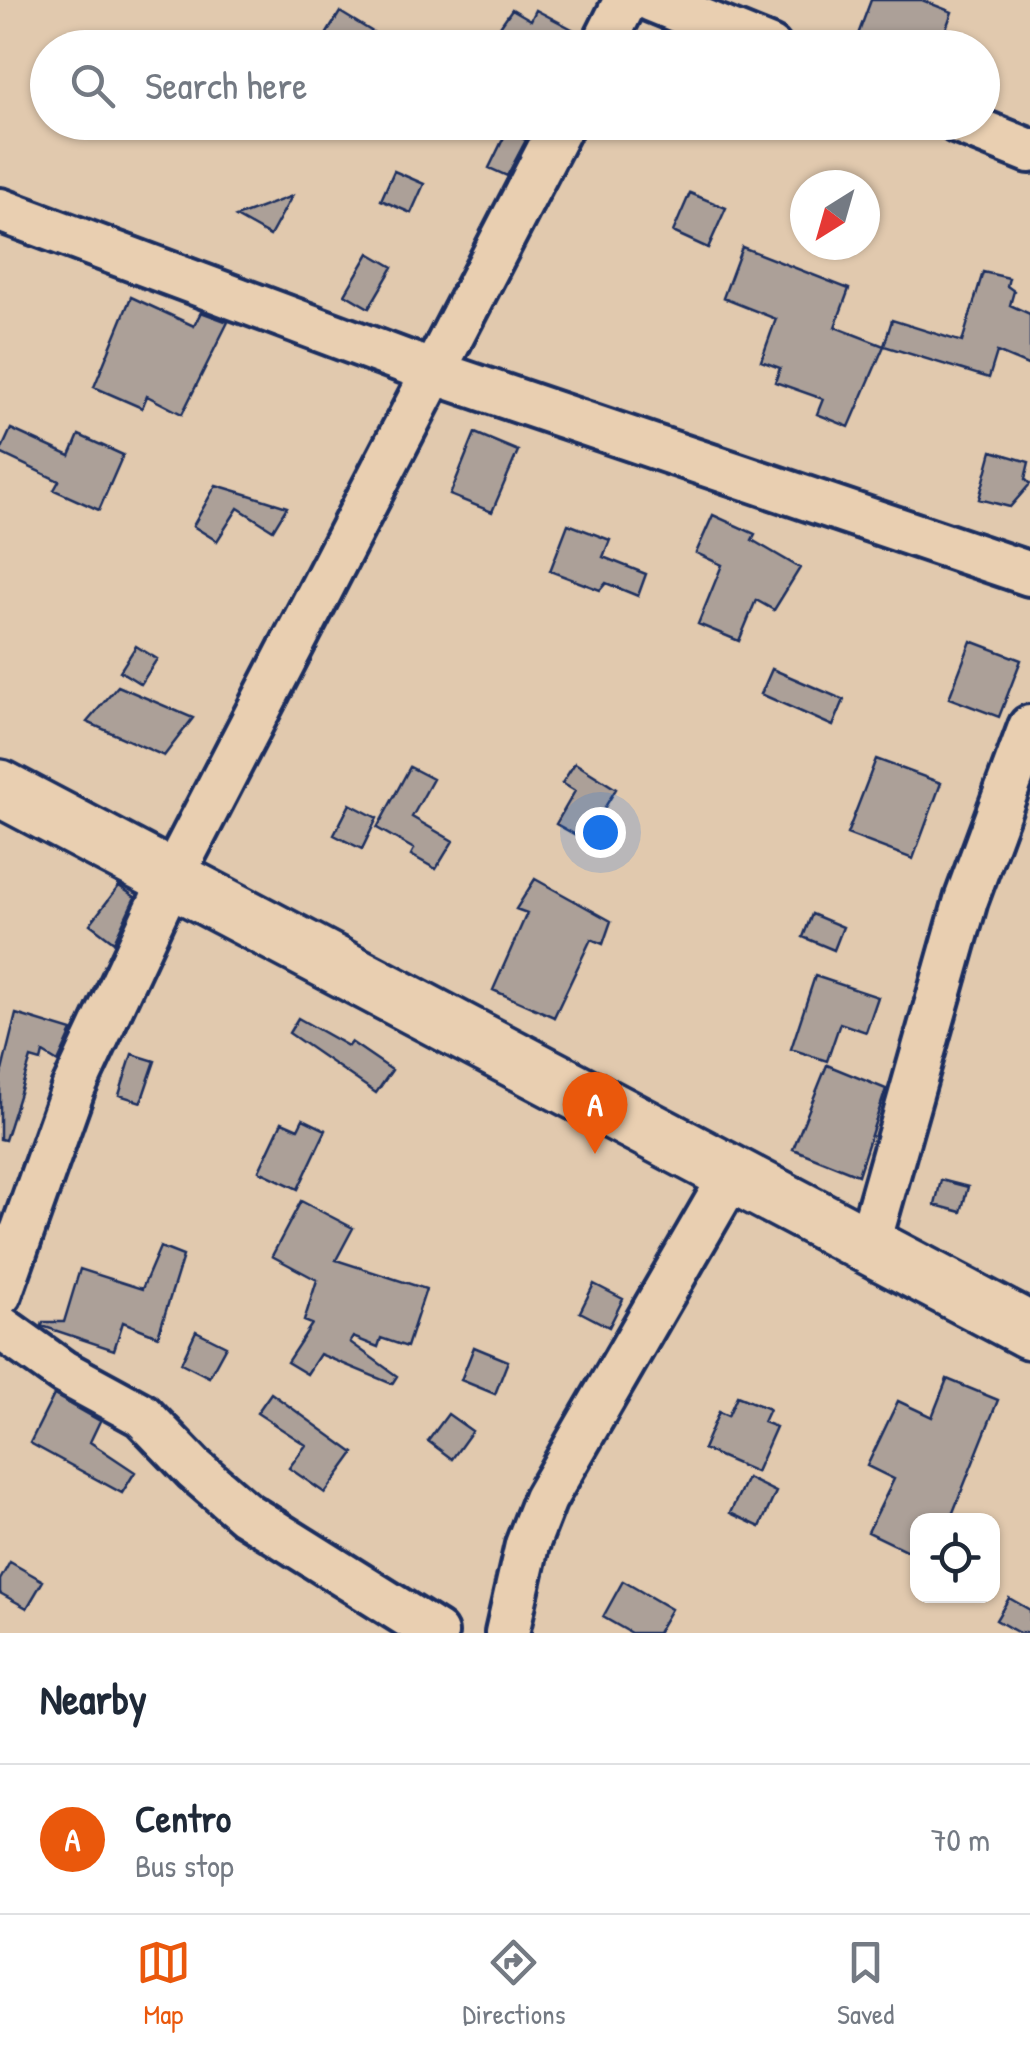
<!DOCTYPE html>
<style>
:root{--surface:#fff;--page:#f2f2f3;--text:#1f2937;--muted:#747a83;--line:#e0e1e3;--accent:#ea580c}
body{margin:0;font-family:"Patrick Hand",sans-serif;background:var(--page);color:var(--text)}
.controls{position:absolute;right:30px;bottom:30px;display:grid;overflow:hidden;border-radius:20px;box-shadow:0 2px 8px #0004}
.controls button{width:90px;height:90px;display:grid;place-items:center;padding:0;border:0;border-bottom:2px solid var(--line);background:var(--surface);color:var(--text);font:50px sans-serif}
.compass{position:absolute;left:790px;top:170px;width:90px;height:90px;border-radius:50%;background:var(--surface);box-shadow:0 2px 8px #0004;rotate:217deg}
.you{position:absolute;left:600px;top:832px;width:35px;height:35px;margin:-25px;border:8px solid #fff;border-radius:50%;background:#1a73e8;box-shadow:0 0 0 15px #1a73e833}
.badge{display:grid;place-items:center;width:65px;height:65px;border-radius:50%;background:var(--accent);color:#fff;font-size:32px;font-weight:700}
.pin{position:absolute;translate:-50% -82px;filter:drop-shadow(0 2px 5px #0008)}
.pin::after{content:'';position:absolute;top:52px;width:35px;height:30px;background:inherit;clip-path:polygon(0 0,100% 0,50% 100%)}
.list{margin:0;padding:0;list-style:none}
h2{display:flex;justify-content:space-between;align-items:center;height:130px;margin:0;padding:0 40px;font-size:42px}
h2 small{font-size:32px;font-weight:400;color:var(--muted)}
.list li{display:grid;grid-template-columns:65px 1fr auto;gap:30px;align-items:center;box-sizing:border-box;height:150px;padding:0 40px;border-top:2px solid var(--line)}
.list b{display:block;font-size:38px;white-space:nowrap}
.list p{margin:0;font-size:32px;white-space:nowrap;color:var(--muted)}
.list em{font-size:32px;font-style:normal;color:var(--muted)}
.icon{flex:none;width:55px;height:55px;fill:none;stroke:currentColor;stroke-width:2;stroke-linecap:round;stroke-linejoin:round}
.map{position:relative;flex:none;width:1030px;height:1633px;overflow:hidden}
.search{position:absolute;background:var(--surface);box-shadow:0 2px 8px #0004;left:30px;right:30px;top:30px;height:110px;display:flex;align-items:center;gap:25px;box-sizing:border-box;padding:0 35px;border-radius:55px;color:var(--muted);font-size:38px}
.sheet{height:280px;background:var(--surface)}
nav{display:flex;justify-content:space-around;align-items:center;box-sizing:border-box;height:140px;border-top:2px solid var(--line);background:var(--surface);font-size:28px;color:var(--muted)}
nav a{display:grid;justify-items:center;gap:5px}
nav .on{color:var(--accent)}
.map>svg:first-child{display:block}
.building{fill:#aca098;stroke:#1b2f5e;stroke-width:2.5}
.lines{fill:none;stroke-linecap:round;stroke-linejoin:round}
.minor-casing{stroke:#1b2f5e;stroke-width:50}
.highway-casing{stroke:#1b2f5e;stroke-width:62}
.minor{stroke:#e9cfb1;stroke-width:42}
.highway{stroke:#e9cfb1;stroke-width:55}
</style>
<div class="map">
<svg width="1030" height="1633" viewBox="0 0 1030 1633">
<rect width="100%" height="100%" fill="#e1c9ae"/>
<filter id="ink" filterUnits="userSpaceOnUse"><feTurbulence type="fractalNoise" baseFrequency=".01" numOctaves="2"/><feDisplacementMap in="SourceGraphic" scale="20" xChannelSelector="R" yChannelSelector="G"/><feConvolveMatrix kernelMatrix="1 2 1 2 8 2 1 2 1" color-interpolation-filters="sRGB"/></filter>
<g filter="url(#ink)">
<path class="building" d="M871 0H922L952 12 939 48H853Z
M512 9 531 20 536 10 574 30 565 48H485Z
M340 12 399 48H318Z
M507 131 526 140 507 176 489 168Z
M394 171 424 184 411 213 381 200Z
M690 193 726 208 708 248 673 232Z
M292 196 270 236 236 217Z
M742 247 849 289 835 327 884 346 849 427 817 414 823 399 775 382 780 368 761 361 776 319 723 298Z
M369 253 393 267 369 308 345 294Z
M983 272 1009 278 1007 286 1014 291 1010 305 1030 314V366L997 352 989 378 884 346 892 320 962 342Z
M131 297 194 326 201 312 228 322 182 414 147 396 142 408 94 387Z
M11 429 70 456 79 435 123 455 99 510 54 490 59 481 0 453Z
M475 433 518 451 492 512 450 495Z
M992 451 1029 462 1025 479 1030 484 1010 507 979 499Z
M216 485 246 494 287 507 273 530 238 508 217 541 193 526Z
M713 515 755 534 752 540 800 568 774 610 756 600 739 641 698 624 722 565 696 553Z
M568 524 610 540 603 557 646 574 638 596 606 583 600 590 550 571Z
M971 641 1021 660 999 717 949 698Z
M136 646 157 659 141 684 120 671Z
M772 669 844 700 833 726 761 694Z
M118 686 193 718 164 756 87 722Z
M876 759 941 783 913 859 847 834Z
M575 763 616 789 585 840 556 824 575 791 562 783Z
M410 767 433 779 412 817 453 841 436 869 411 855 414 849 377 828Z
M350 804 377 818 362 849 334 835Z
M535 879 611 921 603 944 591 939 554 1017 493 990 527 913 516 909Z
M119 886 135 897 114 942 90 924Z
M812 914 843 927 834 950 803 937Z
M815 976 878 997 866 1032 840 1023 827 1061 791 1049Z
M16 1014 72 1031 58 1062 43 1053 41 1061 31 1058 5 1140 0 1139V1079Z
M298 1018 348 1046 351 1042 392 1070 376 1093 289 1033Z
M132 1054 155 1061 141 1102 119 1095Z
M827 1065 886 1089 858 1175 793 1149Z
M303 1119 326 1130 298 1189 259 1171 282 1122 298 1129Z
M941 1180 968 1187 961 1212 935 1205Z
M301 1201 353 1228 336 1260 426 1289 407 1347 381 1338 378 1347 353 1337 350 1342 397 1376 392 1384 320 1354 307 1374 287 1362 312 1324 304 1321 317 1280 272 1256Z
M160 1247 183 1256 158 1336 123 1322 114 1350 42 1326 43 1322H64L80 1269 142 1289Z
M594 1284 623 1299 609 1327 580 1312Z
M196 1331 226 1346 209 1377 181 1363Z
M474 1347 508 1361 495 1394 461 1380Z
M947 1379 998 1400 950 1520H918V1556L868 1532 894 1479 867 1466 898 1401 932 1417Z
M271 1393 354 1453 325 1493 289 1468 306 1445 257 1413Z
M54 1395 100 1421 90 1442 135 1472 122 1493 30 1443Z
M737 1396 769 1409 763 1422 776 1427 756 1472 703 1449 719 1412 728 1416Z
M448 1414 472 1431 452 1459 428 1441Z
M747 1478 776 1492 760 1527 730 1513Z
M10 1562 43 1581 27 1608 0 1593V1580Z
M623 1581 671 1609 657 1633H631L603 1617Z
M1009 1598 1030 1610V1633H1019L996 1620Z"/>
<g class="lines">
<defs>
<path id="minor" d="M652 0 770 48
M602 48 626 0
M958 122 1030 151
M0 210 433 372 1030 574
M868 1246 966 900 1030 727
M0 1294 73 1089 172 877 563 122
M0 1327 63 1372 142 1415 194 1469 246 1514 436 1633
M507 1633 527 1545 545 1499 733 1173"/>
<path id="highway" d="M0 788 1030 1331"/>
</defs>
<use href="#minor" class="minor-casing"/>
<use href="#highway" class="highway-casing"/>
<use href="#minor" class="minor"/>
<use href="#highway" class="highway"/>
</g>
</g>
</svg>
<div class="controls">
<button><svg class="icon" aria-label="locate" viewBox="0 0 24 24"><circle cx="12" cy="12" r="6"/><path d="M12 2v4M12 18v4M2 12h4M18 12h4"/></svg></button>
</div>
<svg class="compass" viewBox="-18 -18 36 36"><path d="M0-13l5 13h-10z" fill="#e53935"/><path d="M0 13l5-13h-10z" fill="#747a83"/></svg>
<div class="you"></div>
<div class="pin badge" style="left:595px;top:1154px">A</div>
<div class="search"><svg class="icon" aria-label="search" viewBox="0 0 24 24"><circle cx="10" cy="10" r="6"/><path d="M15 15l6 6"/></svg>Search here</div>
</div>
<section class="sheet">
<h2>Nearby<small></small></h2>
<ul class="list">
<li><span class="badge">A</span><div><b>Centro</b><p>Bus stop</p></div><em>70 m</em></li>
</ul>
</section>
<nav>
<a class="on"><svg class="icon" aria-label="map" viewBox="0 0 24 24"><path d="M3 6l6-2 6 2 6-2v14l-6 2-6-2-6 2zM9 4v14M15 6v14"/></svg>Map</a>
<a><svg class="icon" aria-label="directions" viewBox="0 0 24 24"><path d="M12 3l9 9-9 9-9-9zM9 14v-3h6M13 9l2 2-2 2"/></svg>Directions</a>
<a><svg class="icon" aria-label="saved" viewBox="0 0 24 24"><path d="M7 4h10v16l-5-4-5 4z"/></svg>Saved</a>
</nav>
